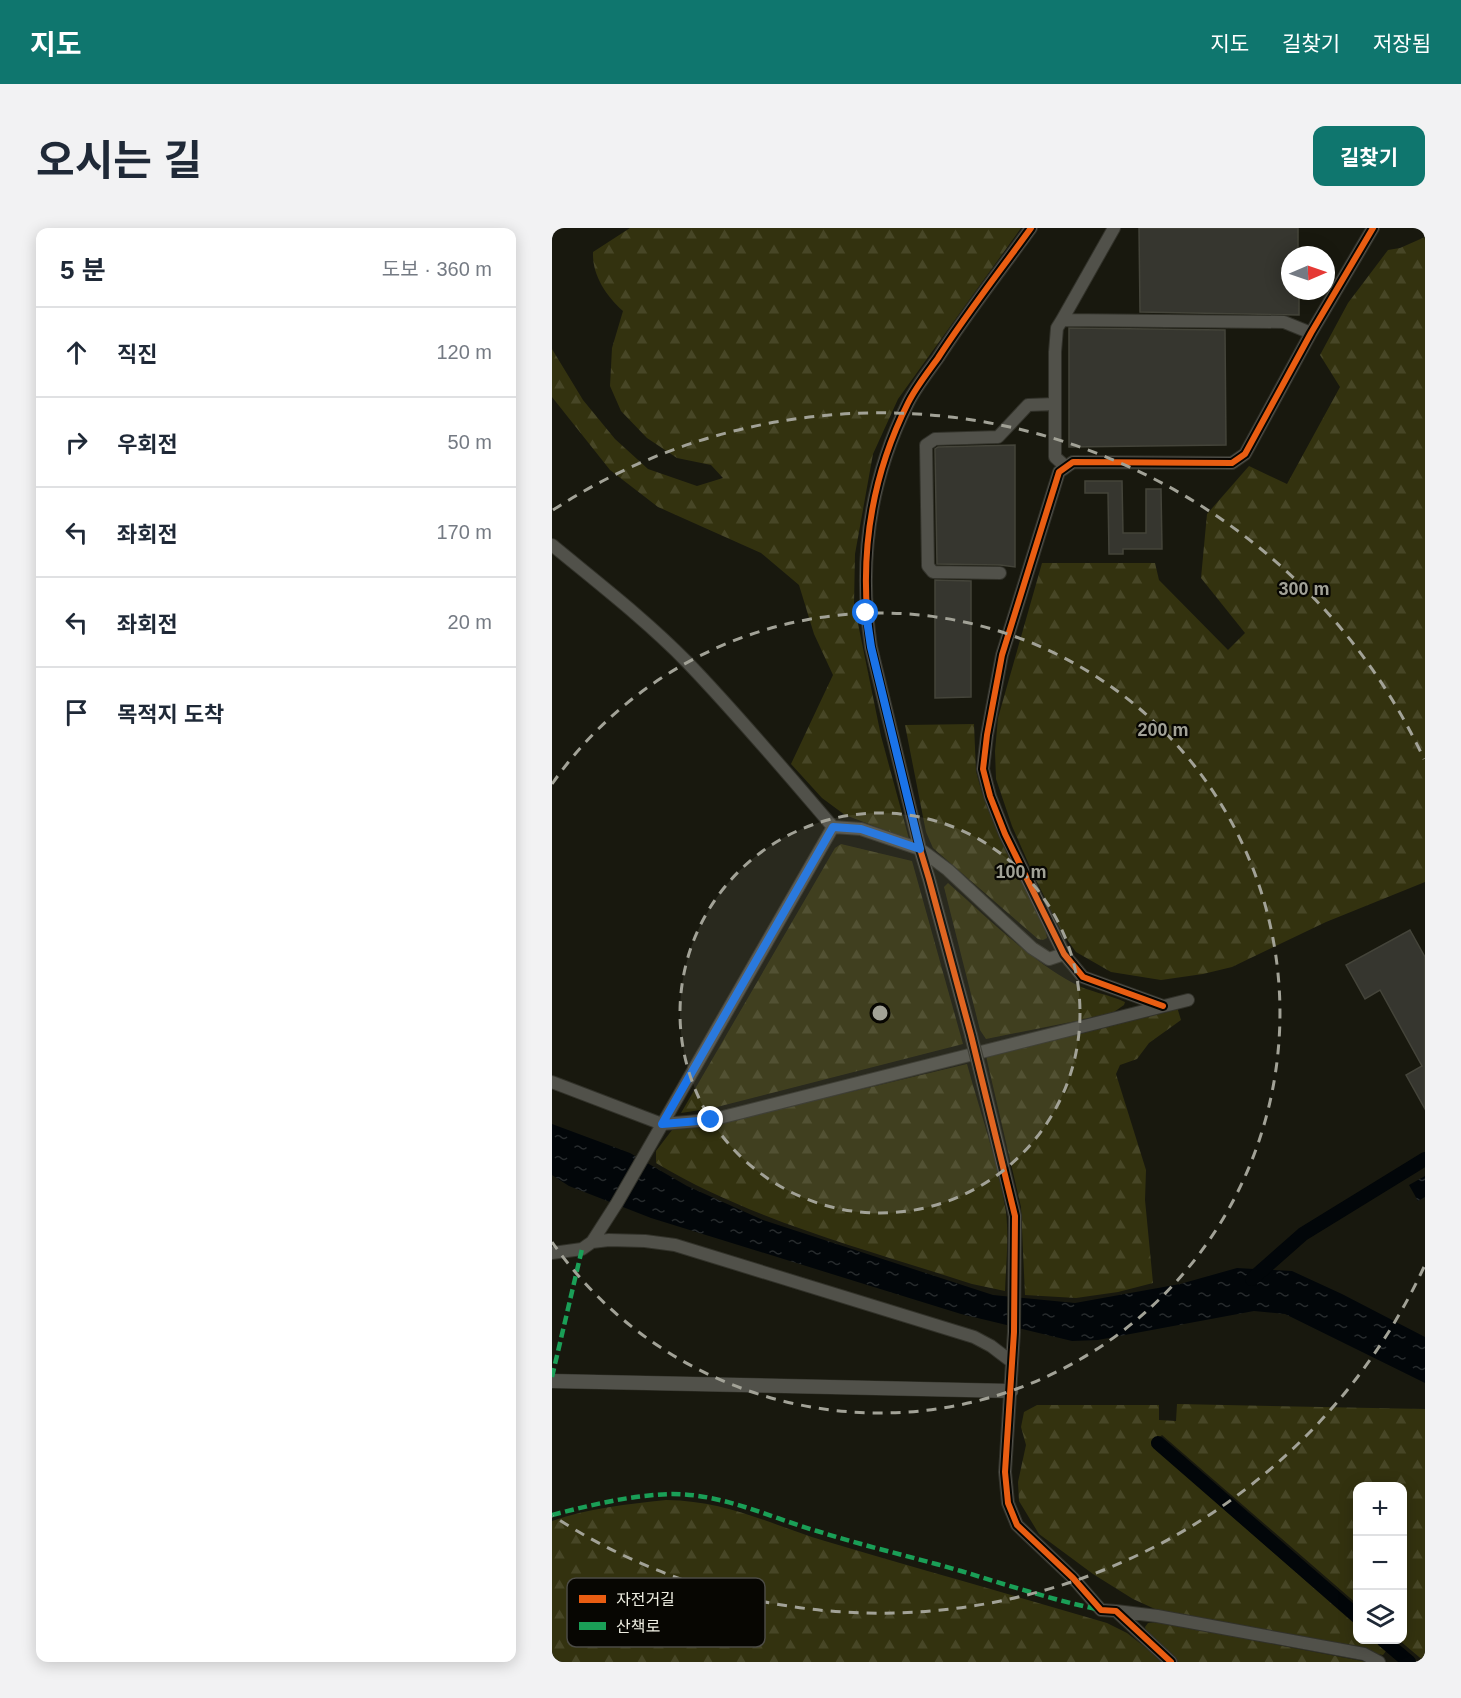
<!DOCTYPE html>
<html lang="ko">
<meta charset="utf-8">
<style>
:root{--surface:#fff;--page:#f2f2f3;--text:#1f2937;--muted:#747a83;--line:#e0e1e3;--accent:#0f766e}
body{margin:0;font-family:Helvetica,"Noto Sans KR",sans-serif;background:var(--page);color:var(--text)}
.controls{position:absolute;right:18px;bottom:18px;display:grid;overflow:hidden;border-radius:12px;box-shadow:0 3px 15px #0003}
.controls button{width:54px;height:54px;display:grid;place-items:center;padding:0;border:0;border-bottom:2px solid var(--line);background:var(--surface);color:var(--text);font:30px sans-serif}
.compass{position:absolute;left:729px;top:18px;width:54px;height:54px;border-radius:50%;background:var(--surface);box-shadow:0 3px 15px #0003;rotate:88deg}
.stop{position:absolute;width:18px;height:18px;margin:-14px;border:4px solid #1a73e8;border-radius:50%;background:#fff}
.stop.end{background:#1a73e8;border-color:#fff;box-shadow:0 2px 6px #0008}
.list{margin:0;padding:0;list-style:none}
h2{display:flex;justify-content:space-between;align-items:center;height:78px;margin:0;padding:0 24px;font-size:26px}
h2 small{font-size:20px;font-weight:400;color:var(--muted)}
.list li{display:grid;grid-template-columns:39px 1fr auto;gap:18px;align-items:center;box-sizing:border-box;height:90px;padding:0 24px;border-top:2px solid var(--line)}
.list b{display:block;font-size:22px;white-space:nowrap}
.list em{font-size:20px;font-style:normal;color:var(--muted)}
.icon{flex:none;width:33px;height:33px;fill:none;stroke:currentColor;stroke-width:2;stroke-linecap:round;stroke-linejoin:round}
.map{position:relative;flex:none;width:873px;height:1434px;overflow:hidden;border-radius:12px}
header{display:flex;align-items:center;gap:36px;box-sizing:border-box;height:84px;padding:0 30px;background:var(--accent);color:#fff}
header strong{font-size:28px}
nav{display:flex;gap:33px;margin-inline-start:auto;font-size:21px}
.intro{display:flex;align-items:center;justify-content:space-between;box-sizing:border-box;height:144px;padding:0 36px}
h1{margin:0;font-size:42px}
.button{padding:15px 27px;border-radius:12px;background:var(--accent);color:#fff;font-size:21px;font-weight:700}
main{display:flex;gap:36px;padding:0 36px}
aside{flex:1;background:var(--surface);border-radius:12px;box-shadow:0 3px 15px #0003}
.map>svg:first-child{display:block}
.forest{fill:url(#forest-firs)}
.water{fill:url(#water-ripples)}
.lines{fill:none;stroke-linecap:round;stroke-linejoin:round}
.canal{stroke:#020609;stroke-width:14}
.building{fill:#36362f;stroke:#44443a;stroke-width:1.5}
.minor-casing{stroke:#32322a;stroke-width:14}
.tertiary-casing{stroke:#32322a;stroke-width:15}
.minor{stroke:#51514a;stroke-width:12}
.tertiary{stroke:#51514a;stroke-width:14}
.minor-bridge-casing{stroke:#32322a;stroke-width:14;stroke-linecap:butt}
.minor-bridge{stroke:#51514a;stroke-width:12}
.quiet{stroke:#1a9f57;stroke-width:4.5;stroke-dasharray:9 4.5;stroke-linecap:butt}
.cycleway-casing{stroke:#070602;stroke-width:10}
.cycleway{stroke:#e95d12;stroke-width:6}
.route{stroke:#1a73e8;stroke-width:8}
.ring{fill:none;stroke:#a2a297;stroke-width:3;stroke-dasharray:10 8}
.key{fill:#070602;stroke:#4c4b45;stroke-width:1.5}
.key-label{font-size:16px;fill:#edede1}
.centre{fill:#a2a297;stroke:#070602;stroke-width:3}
.ring-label{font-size:18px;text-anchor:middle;font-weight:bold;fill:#a2a297;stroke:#070602;stroke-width:4.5;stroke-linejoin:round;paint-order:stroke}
</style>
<header>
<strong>지도</strong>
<nav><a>지도</a><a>길찾기</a><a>저장됨</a></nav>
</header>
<div class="intro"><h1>오시는 길</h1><a class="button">길찾기</a></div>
<main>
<aside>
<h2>5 분<small>도보 · 360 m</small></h2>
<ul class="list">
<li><svg class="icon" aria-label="ahead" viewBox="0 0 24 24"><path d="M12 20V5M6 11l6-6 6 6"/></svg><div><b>직진</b></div><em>120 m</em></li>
<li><svg class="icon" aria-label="right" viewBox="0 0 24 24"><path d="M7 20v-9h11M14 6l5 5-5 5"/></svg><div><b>우회전</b></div><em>50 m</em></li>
<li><svg class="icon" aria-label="left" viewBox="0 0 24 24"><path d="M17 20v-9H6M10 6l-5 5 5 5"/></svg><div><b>좌회전</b></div><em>170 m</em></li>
<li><svg class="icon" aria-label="left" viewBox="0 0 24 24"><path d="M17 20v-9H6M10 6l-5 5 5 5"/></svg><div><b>좌회전</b></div><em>20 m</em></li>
<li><svg class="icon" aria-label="arrive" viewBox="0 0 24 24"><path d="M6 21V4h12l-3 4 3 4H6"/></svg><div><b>목적지 도착</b></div></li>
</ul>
</aside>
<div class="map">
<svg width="873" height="1434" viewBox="0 0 873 1434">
<defs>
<pattern id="forest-firs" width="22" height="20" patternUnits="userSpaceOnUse" patternTransform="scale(1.5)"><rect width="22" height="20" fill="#33320f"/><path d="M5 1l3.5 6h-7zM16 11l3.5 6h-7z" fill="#474626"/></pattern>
<pattern id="water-ripples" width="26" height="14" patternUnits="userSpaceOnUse" patternTransform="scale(1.5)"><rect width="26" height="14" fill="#020609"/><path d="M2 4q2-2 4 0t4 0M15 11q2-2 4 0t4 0" fill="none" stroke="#272b2d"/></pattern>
</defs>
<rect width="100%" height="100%" fill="#18180e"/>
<path class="forest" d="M78 0H469L346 171 321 226 303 326 302 376 329 508 357 611 293 587 270 570 239 536 281 447 262 406 247 357 209 325 106 279 58 242 0 169V121L31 172 63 211 96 241 145 258 171 250 159 237 125 230 95 210 69 183 58 158 60 120 71 83C54 68 40 47 41 24Z
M873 9V654L774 694 680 739 651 746 609 752 559 744 524 724 511 706 482 648 460 598 444 551 443 523 446 490 490 335H603L607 352 676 422 693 405 649 350 655 286 697 238 735 256 788 159 768 127 796 75 836 22 848 20Z
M422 496 424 543 430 565 493 699 495 710 491 712 486 711 381 620 374 604 353 497Z
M289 616 360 633 411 816 161 880 129 885 283 620Z
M396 655C436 690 474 729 521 755 537 764 556 766 573 774L572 777 559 786 434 811 428 802 392 659Z
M625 779 629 792 597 815 585 831 568 837 564 846 594 942 593 972 601 1055 566 1064 524 1070 473 1067 469 979 434 828Z
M415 836C428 884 446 934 454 984 457 1010 454 1037 453 1063L420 1056C313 1021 201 993 104 935V923L120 902 161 897Z
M625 1176 873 1181V1434L847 1412H850V1258H806L805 1376 610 1207 599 1217 805 1398 806 1412H821L834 1423 831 1427 603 1381 581 1371 541 1346 487 1306 467 1273 466 1254 474 1217 469 1199 472 1184 485 1177H607V1192L624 1193Z
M114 1272C177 1273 216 1296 273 1313 367 1341 461 1367 555 1395L575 1405 612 1434H0V1293C37 1280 76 1276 114 1272Z
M606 1394 810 1433 813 1434H625L595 1406 593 1399 596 1395Z"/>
<path class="water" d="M0 896 78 925 135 958 211 992 441 1067 523 1075 628 1056 685 1040 740 1043 790 1066 873 1109V1155L733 1086 702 1083 546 1112 520 1113 409 1086 99 990 17 958 0 947Z
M873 948V969L866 973 857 957Z"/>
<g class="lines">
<path class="canal" d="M700 1051 751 1006 873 931
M606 1215 806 1389
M831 1412 857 1434"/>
</g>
<path class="building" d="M587 0H746V27H738V63H747V87L588 84Z
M517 100 673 102 674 217 517 219Z
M463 217V339L448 337 385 336 383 221 386 219Z
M533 253H570L571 305H594V261H609L610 321H571V326H557L556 265H533Z
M383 352 419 353V469L383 470Z
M858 702 873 729V881L854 847 870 838 828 762 813 771 794 737Z"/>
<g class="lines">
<defs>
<path id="minor" d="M510 92 562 0
M514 239 503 229V124L505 100 510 92 732 94 759 105
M0 317C46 355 94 392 135 434 186 487 233 543 281 599L309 601 368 621 396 642 480 720 497 731 512 726
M448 345 381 344 376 338 374 217 383 211 446 209 476 177 503 176
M611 778 531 749 512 726 453 606 438 568 431 541 435 507 450 427 507 244 521 234 680 235 693 226 759 105 821 0
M419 807 377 651 368 621 319 419C306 333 317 253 356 175 364 159 376 144 386 130 415 85 448 43 479 0
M427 839 463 988 462 1104 453 1244 456 1275 465 1297 521 1350 549 1382 564 1383 619 1434
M0 854 110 896 159 892 636 772
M40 1014 65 975 281 599
M0 1025 30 1021 40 1014 57 1012 93 1013 123 1017 422 1109 439 1118 460 1134
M564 1383 605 1388 812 1426 827 1434"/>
<path id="tertiary" d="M0 1153 459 1163"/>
</defs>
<use href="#minor" class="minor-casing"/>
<use href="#tertiary" class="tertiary-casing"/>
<use href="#minor" class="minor"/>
<use href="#tertiary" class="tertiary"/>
<defs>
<path id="minor-bridge" d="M419 807 427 839"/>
</defs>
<use href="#minor-bridge" class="minor-bridge-casing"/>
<use href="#minor-bridge" class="minor-bridge"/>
<path class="quiet" d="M0 1149 30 1021
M0 1287C39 1277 79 1267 120 1266 171 1266 217 1289 265 1303 312 1318 361 1329 409 1343 455 1357 501 1372 549 1382"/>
<defs>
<path id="cycleway" d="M479 0C448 43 415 85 386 130 376 144 364 159 356 175 317 253 306 333 319 419L368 621 377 651 419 807 463 988 462 1104 453 1244 456 1275 465 1297 521 1350 549 1382 564 1383 619 1434
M611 778 531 749 512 726 453 606 438 568 431 541 435 507 450 427 507 244 521 234 680 235 693 226 759 105 821 0"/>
</defs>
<use href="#cycleway" class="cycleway-casing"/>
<use href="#cycleway" class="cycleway"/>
</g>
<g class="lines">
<path class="route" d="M159 892 110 896 281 599 309 601 368 621 319 419 314 385"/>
</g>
<circle cx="328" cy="785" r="200" fill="#a2a297" fill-opacity=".12"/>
<g class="ring">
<circle cx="328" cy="785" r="200"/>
<path d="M0 556A400 400 0 1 1 0 1014"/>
<path d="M872 1039A600 600 0 0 1 1 1288M1 282A600 600 0 0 1 872 531"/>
</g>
<rect x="15" y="1350" width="198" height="69" rx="9" class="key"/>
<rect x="27" y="1367" width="27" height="8" fill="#e95d12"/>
<rect x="27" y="1394" width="27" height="8" fill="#1a9f57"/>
<g class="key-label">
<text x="64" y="1377">자전거길</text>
<text x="64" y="1404">산책로</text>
</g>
<circle cx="328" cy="785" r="9" class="centre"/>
<g class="ring-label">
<text x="752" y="367">300 m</text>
<text x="611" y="508">200 m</text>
<text x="469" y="650">100 m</text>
</g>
</svg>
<div class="controls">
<button>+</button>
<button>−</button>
<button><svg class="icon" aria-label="layers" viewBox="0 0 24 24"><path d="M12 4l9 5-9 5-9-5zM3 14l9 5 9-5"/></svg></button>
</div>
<svg class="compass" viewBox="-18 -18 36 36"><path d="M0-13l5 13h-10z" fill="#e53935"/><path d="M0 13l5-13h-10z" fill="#747a83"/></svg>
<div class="stop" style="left:314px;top:385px"></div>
<div class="stop end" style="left:159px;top:892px"></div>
</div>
</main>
